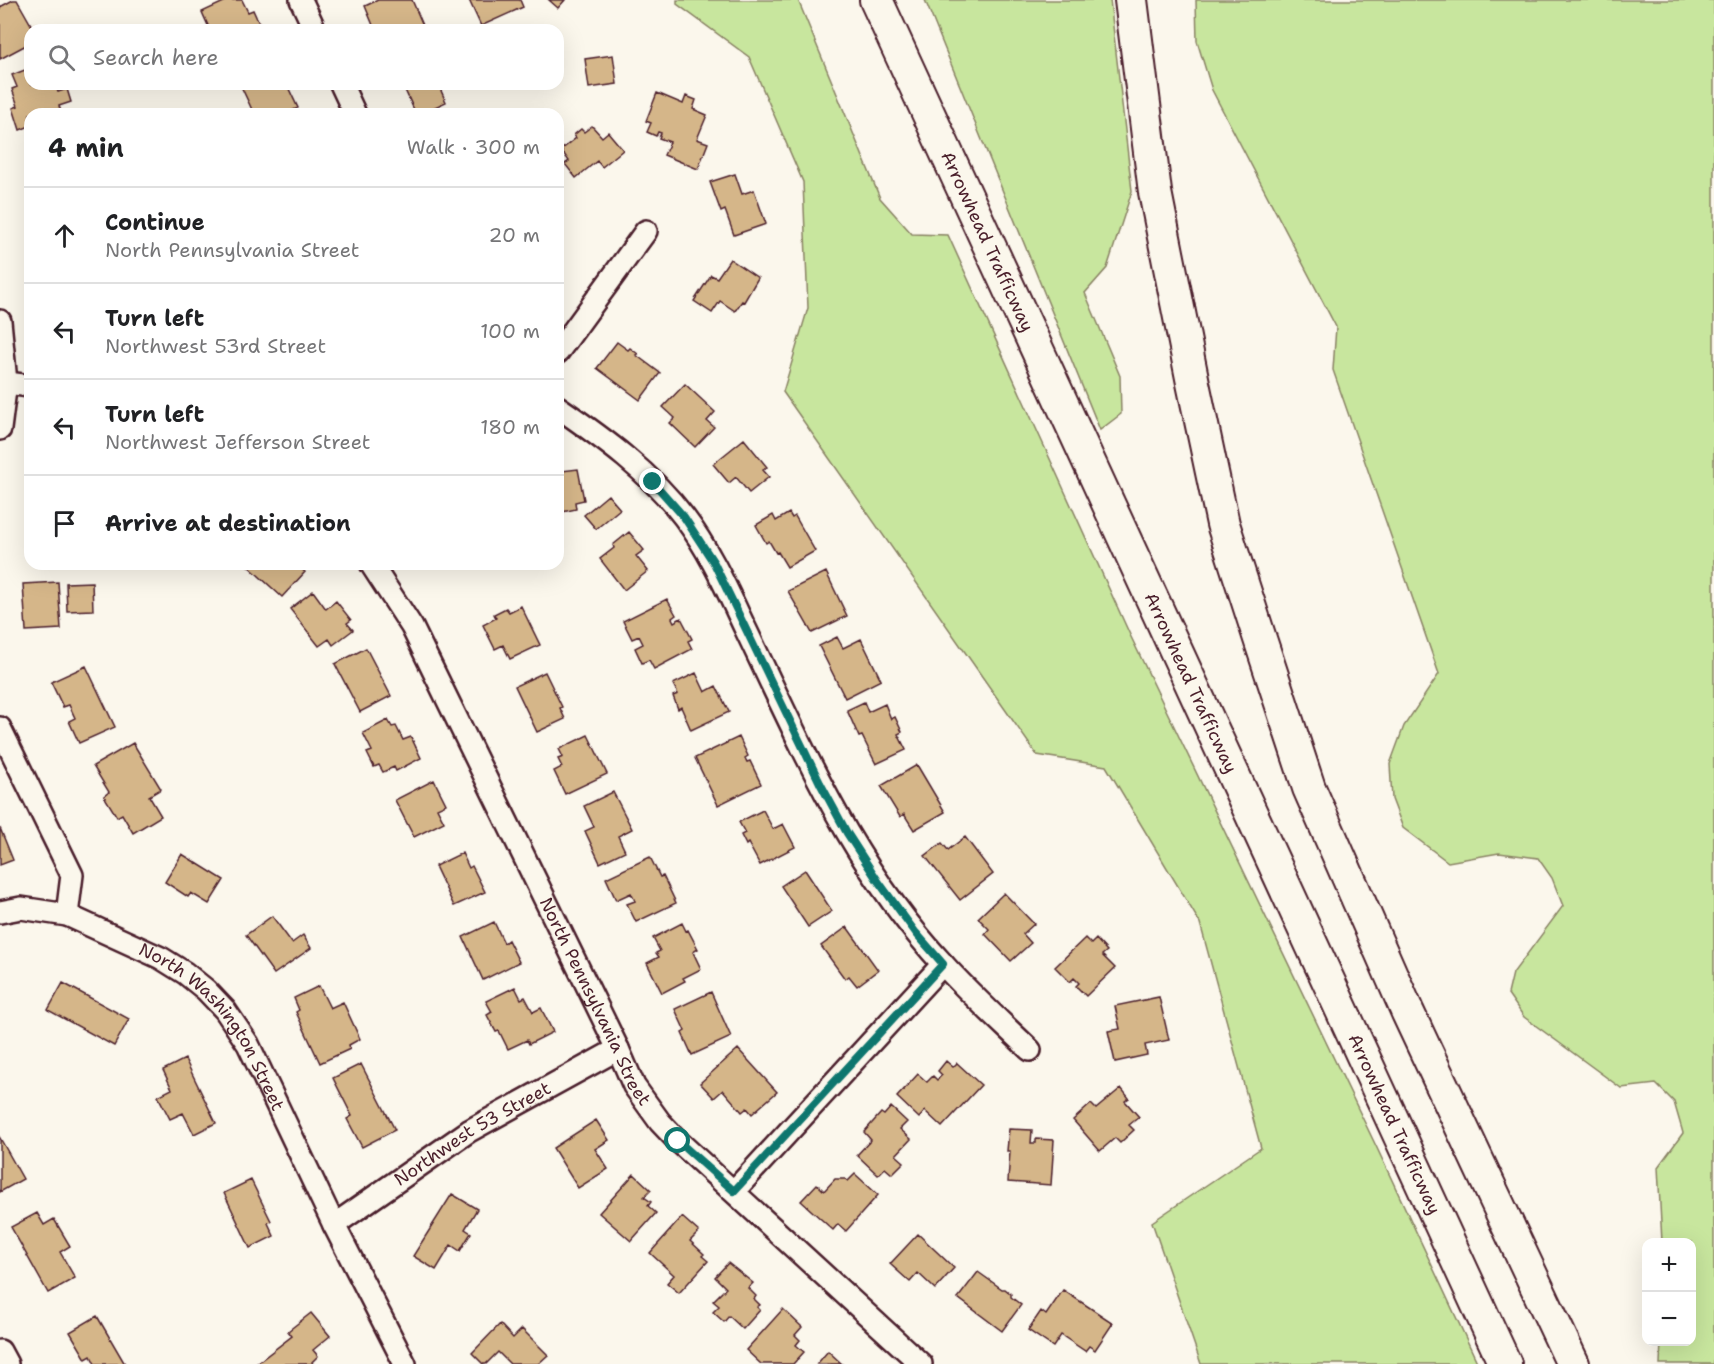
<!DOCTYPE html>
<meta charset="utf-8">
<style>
:root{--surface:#fff;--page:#f2f2f2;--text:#202124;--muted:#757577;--line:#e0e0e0}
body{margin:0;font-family:"Shantell Sans",sans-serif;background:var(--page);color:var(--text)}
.controls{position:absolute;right:18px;bottom:18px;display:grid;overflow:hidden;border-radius:12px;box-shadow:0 6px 24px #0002}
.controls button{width:54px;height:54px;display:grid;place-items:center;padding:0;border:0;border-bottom:2px solid var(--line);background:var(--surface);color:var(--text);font:30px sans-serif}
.stop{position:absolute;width:18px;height:18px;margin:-14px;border:4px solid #0f766e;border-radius:50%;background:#fff}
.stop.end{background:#0f766e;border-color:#fff;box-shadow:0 2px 6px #0008}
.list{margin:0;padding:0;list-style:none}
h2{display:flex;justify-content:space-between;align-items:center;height:78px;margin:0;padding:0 24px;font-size:26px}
h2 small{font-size:20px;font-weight:400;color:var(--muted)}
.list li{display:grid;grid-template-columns:39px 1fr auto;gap:18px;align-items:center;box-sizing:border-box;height:96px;padding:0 24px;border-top:2px solid var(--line)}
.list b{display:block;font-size:22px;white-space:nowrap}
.list p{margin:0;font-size:20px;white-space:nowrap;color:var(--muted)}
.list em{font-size:20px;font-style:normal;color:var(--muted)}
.icon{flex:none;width:33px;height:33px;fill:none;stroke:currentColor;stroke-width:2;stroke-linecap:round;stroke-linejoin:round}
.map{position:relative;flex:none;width:1714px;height:1364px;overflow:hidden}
.search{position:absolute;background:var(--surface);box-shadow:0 6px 24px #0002;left:24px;top:24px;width:540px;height:66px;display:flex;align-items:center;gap:15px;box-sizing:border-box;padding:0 21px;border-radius:18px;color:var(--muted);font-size:22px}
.panel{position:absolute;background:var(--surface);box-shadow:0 6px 24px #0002;left:24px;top:108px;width:540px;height:462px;border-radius:18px}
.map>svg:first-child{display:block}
.green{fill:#c8e69e;stroke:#898264;stroke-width:1.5}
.building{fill:#d5b689;stroke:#4a1f2b;stroke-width:1.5}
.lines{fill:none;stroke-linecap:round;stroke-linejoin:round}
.minor-casing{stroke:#4a1f2b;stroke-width:26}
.highway-casing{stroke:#4a1f2b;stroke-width:36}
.minor{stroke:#fbf7ec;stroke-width:21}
.highway{stroke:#fbf7ec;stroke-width:32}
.route{stroke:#0f766e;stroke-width:8}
.labels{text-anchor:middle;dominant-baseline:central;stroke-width:4.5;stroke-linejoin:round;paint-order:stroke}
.street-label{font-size:18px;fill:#4a1f2b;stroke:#fbf7ec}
</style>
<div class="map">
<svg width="1714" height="1364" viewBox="0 0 1714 1364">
<rect width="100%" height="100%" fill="#fbf7ec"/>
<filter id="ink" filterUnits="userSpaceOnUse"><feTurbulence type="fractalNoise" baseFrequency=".0167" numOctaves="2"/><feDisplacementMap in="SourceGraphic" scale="12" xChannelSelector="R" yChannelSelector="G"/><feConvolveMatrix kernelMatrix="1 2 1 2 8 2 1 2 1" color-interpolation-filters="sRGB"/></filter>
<g filter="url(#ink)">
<path class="green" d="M677 0H798L880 198 912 234 948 235 1131 637 1376 1146 1478 1364H1201L1152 1222 1261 1148 1200 923 1106 766 1037 755 783 392 808 308 803 182 749 57 677 4Z
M925 0H1110L1132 191 1107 268 1085 293 1120 376 1121 414 1100 430Z
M1196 0H1714V1364H1660L1661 1342H1692V1242H1662L1658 1167 1683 1133 1674 1102 1656 1084 1621 1088 1524 1017 1508 994 1513 973 1563 906 1552 878 1538 858 1499 853 1448 862 1403 828 1392 799 1390 764 1404 726 1439 674 1333 370 1336 327 1212 90 1197 41Z"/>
<path class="building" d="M13 0H17L34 30H30V43L0 59V7Z
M228 0H242L248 12 253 10 262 30H210L202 12Z
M378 0H412L425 30H392L391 28 386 30H375L365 6Z
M469 0H520L523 7 481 26Z
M549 0H565L558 8Z
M613 55 617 84 589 88 585 59Z
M30 68V84H55L58 92 67 89 71 102 59 106 62 114H30V126L20 130 13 108 18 106 12 89 17 87 12 75Z
M240 84H280L282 87 287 85 298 108 285 114H268L267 111 254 114Z
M406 84H438L446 102 420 114H416L405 90 408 88Z
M657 93 683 104 686 96 696 100 693 109 707 115 697 139 708 143 698 169 664 155 670 142 659 138 661 133 658 132 656 136 647 132 651 123 646 121Z
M592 126 602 137 608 132 623 150 602 167 597 161 576 178 565 164 569 161 561 150 576 138 574 135 581 129 584 132Z
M735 174 742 194 754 190 766 224 734 235 725 210 721 212 710 182Z
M730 259 758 278 744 302 742 301 735 311 720 301 712 313 694 301 711 275 717 278Z
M617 342 628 350 630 348 638 354 636 355 660 373 640 400 597 368Z
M685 384 715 412 707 421 714 427 695 447 670 423 675 418 663 407Z
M744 439 767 467 763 470 769 477 749 493 736 477 729 483 713 464Z
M558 463H560L562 471 578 469 584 500 575 502 576 509 558 513Z
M608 495 620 509 596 529 584 515Z
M789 513 792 518 795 516 815 551 787 567 778 552 776 553 769 541 766 543 756 525 773 515 776 521Z
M629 532 644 550 636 556 648 571 624 590 600 559 614 548 613 545Z
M246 564H295L305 572 282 597Z
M826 572 847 616 812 633 788 591Z
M58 582 61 629 26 631 23 584Z
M92 582 93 610 67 611 66 583Z
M313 591 326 609 336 601 351 620 347 623 353 630 333 645 329 639 319 646 290 609Z
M667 599 676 615 672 618 674 622 681 618 692 639 688 641 692 649 654 669 649 660 642 663 635 648 643 644 639 636 632 639 623 621Z
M521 606 540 645 510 659 503 645 495 649 483 625 496 618 494 614 506 608 509 612Z
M837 637 843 648 861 639 881 680 845 698 819 646Z
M366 648 391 696 360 712 335 664Z
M86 666 115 727 79 743 69 721 75 718 69 705 63 707 51 682Z
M545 672 562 707 560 708 565 719 537 732 515 686Z
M696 673 705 692 716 686 729 712 691 730 681 707 678 709 673 696 678 694 673 684Z
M864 702 868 712 885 704 891 719 895 717 902 732 898 734 906 750 876 764 862 736 859 737 847 710Z
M388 720 392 727 396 726 403 740 411 737 421 758 396 771 394 767 383 772 379 765 374 767 367 753 372 751 363 733Z
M588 735 607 774 565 794 554 771 562 767 558 759 563 757 559 749Z
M739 737 748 756 745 758 747 762 750 761 761 784 718 805 695 758Z
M133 743 161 789 149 796 161 816 133 833 122 814 117 817 104 796 109 792 93 766Z
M917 765 945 812 914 830 904 814 900 817 881 786Z
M434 780 446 804 437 808 444 822 414 837 395 800Z
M613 792 632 829 618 836 625 851 600 863 585 831 594 827 584 806Z
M763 810 773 829 783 824 795 847 760 865 748 843 746 845 741 835 745 833 739 822Z
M0 828 13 860 0 865Z
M965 837 993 874 960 900 925 856 942 843 948 850Z
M462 853 469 868 472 866 485 892 454 906 435 866Z
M182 854 224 880 209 904 191 893 188 897 165 882Z
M650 857 660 877 663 876 676 903 636 922 627 904 635 901 631 893 616 900 606 878Z
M805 870 832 911 808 927 781 886Z
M1004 893 1034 924 1023 934 1031 943 1011 961 985 934 989 929 978 918Z
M272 916 292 943 303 935 311 948 274 974 246 935Z
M494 922 504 943 508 940 519 962 483 980 463 937Z
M682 923 686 931 688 930 698 949 693 952 701 969 683 978 685 981 662 993 647 963 659 957 656 953 660 951 653 938Z
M847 927 878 970 857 986 849 976 845 979 821 946Z
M1085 938 1091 944 1096 939 1107 951 1102 955 1115 968 1086 996 1076 986 1079 983 1074 978 1070 982 1055 967Z
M63 983 129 1019 114 1046 48 1010Z
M319 986 330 1008 343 1002 360 1039 349 1045 350 1049 320 1063 296 1012 299 1010 294 998Z
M515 987 521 999 525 997 533 1012 541 1008 553 1032 529 1044 527 1040 508 1049 499 1031 496 1032 487 1015 492 1012 486 1001Z
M711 992 731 1037 692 1055 682 1033 685 1031 675 1009Z
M1159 997 1169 1040 1145 1045 1147 1055 1115 1062 1108 1031 1120 1029 1115 1006Z
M738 1049 777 1092 752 1114 747 1108 742 1112 723 1090 714 1098 700 1083Z
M185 1059 216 1123 194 1134 183 1113 170 1119 158 1096 172 1089 163 1070Z
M946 1061 953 1067 957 1063 981 1085 942 1127 925 1111 919 1118 897 1097 918 1074 927 1082 933 1076 937 1080 942 1075 938 1071Z
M361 1064 395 1130 362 1147 347 1119 352 1116 333 1078Z
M1121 1088 1129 1098 1125 1101 1139 1117 1129 1125 1134 1130 1120 1143 1115 1138 1100 1151 1073 1120 1091 1104 1096 1109Z
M891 1107 907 1122 900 1129 911 1139 896 1155 904 1162 892 1174 885 1168 878 1175 857 1155 871 1140 864 1132 881 1113 884 1115Z
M596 1120 609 1140 595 1149 608 1169 578 1188 553 1148Z
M1009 1129 1032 1130 1031 1143H1036V1139L1054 1140 1051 1185 1008 1182 1010 1151H1007Z
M0 1138 23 1179 0 1192Z
M634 1174 651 1190 644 1197 651 1202 648 1206 656 1213 631 1241 599 1213Z
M855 1174 878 1195 846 1231 838 1224 833 1230 801 1201 817 1184 824 1191 835 1179H845L848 1181Z
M251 1180 271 1221 268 1223 274 1236 250 1248 224 1193Z
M452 1194 477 1209 465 1229 471 1233 460 1251 451 1245 436 1270 413 1256Z
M37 1213 44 1225 54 1219 70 1246 60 1252 75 1278 48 1293 11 1227Z
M682 1217 699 1232 690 1241 704 1254 702 1256 708 1261 679 1293 667 1283 674 1275 650 1253Z
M918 1234 954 1268 935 1289 918 1273 910 1282 890 1264Z
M728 1263 753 1283 748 1288 756 1296 754 1299 760 1305 757 1307 760 1310 743 1329 729 1316 724 1322 713 1312 719 1306 713 1301 726 1288 715 1277Z
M978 1272 1002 1289H1005L1011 1294V1297L1021 1305 1002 1331 958 1298Z
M1063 1290 1113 1323 1095 1350 1089 1346 1085 1351 1061 1335 1053 1347 1028 1330 1041 1311 1046 1315Z
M783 1309 802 1327 795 1335 800 1340 796 1345 804 1352 793 1364H761L746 1350Z
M311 1313 330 1336 313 1350 318 1356 312 1362 313 1364H256L292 1336 288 1331Z
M97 1316 125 1364H95L91 1356 86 1359 70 1332Z
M500 1324 513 1338 522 1329 548 1355 538 1364H510L498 1352 486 1364H483L472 1353Z
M828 1351 842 1364H817Z"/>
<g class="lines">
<defs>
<g id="minor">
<path d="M301 0 315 30"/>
<path d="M341 84 355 114"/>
<path d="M0 321 6 382 0 429"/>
<path d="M558 352 646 231"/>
<path d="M0 382 30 386"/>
<path d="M558 407C604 439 650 472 684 517 710 551 727 590 745 628 778 697 809 766 847 832 874 878 906 924 943 964 970 994 1001 1022 1030 1050"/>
<path id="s1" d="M371 564 412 627 618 1049 634 1086 660 1122 678 1141 921 1364"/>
<path d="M0 728 72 875 67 915"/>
<path id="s2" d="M0 912 21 908 67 915 161 958 185 973 206 990 225 1010 248 1044 334 1225 405 1364"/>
<path d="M734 1191 943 964"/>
<path id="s3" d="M334 1225 469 1131 618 1049"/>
<path d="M0 1351 7 1364"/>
</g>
<g id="highway">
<path id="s4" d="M876 0 1505 1364"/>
<path d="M1131 0 1155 192 1193 383 1223 524 1261 642 1309 788 1408 1013 1573 1364"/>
</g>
</defs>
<use href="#minor" class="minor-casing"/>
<use href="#highway" class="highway-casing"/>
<use href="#minor" class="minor"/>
<use href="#highway" class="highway"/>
</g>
</g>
<g class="lines" filter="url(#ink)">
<path class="route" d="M653 482 684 517 714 563 820 783 847 833 878 881 916 933 943 964 734 1191 678 1141"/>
</g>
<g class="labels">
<g class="street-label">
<text stroke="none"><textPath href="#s4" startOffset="266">Arrowhead Trafficway</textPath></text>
<text stroke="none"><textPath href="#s4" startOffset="752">Arrowhead Trafficway</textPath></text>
<text stroke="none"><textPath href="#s1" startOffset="492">North Pennsylvania Street</textPath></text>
<text stroke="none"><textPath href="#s2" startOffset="258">North Washington Street</textPath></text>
<text stroke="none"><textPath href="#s4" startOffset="1238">Arrowhead Trafficway</textPath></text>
<text stroke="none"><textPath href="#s3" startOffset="166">Northwest 53 Street</textPath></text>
</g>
</g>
</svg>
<div class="controls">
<button>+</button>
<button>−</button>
</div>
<div class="stop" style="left:678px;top:1141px"></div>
<div class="stop end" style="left:653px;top:482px"></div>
<div class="search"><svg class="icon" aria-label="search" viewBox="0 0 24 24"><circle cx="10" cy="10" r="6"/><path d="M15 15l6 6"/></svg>Search here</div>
<section class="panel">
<h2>4 min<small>Walk · 300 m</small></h2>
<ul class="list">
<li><svg class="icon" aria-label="ahead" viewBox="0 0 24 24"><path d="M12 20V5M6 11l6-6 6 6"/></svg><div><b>Continue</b><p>North Pennsylvania Street</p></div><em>20 m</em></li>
<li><svg class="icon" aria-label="left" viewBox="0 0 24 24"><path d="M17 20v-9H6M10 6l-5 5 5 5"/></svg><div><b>Turn left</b><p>Northwest 53rd Street</p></div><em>100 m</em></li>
<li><svg class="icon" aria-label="left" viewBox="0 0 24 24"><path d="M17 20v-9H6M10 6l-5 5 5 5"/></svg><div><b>Turn left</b><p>Northwest Jefferson Street</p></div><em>180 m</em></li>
<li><svg class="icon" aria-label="arrive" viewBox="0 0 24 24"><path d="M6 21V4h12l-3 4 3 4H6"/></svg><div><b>Arrive at destination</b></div></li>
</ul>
</section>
</div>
